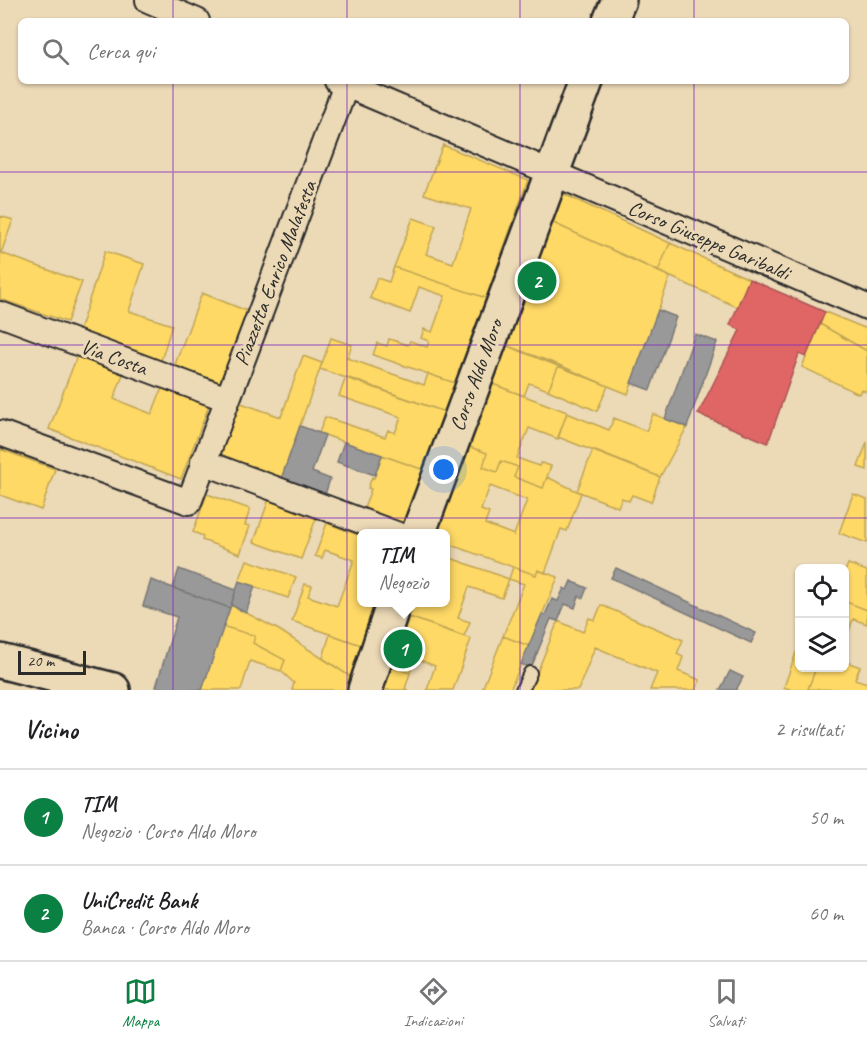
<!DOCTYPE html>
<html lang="it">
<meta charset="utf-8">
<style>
:root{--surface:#fff;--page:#f6f6f6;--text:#202124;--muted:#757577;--line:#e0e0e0;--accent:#0b8043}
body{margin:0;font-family:Caveat,sans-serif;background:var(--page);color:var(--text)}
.controls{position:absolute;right:18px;bottom:18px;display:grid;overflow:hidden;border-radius:9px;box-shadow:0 2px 4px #0004}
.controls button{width:54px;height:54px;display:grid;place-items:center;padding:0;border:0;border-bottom:2px solid var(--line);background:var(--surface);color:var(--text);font:30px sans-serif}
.scale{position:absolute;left:18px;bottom:15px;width:68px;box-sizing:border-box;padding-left:6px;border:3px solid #2b2b2b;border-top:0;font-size:16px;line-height:21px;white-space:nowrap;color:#2b2b2b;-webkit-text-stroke:4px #ecd9b6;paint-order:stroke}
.you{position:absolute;left:444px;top:470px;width:21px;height:21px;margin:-15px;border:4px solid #fff;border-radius:50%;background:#1a73e8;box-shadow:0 0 0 9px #1a73e833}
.badge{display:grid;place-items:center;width:39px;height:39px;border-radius:50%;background:var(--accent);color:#fff;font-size:20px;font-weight:700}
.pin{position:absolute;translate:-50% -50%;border:3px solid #fff;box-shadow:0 2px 6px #0006}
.popup{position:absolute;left:357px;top:529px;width:93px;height:78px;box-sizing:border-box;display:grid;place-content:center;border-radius:9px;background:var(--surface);filter:drop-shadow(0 2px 4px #0005);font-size:20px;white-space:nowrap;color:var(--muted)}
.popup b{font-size:22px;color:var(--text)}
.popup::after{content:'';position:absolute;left:50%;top:100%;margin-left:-12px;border:12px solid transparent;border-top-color:var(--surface)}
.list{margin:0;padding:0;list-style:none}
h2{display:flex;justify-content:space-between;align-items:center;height:78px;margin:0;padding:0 24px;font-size:26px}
h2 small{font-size:20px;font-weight:400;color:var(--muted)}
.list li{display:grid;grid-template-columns:39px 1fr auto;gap:18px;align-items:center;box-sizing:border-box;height:96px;padding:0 24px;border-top:2px solid var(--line)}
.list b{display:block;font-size:22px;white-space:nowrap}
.list p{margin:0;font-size:20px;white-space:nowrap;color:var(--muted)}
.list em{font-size:20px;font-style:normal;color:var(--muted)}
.icon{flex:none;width:33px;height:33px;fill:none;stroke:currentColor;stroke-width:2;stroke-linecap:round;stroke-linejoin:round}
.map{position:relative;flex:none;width:867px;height:690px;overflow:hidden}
.search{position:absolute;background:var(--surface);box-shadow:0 2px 4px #0004;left:18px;right:18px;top:18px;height:66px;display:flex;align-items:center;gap:15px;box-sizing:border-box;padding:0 21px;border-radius:9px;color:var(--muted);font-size:22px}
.sheet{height:270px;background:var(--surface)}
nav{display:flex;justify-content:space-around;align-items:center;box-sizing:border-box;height:84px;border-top:2px solid var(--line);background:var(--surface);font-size:16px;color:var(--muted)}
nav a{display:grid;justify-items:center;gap:3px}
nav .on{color:var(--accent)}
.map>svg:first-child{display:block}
.homes{fill:#ffd966;stroke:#bfa554;stroke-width:1.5;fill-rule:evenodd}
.shops{fill:#e06666;stroke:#aa5454;stroke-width:1.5}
.industry{fill:#999;stroke:#787878;stroke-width:1.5}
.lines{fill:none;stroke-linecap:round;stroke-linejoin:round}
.lane-casing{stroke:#2b2b2b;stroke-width:16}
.street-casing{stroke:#2b2b2b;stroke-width:28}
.secondary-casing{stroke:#2b2b2b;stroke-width:38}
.lane{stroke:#ecd9b6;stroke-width:12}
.street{stroke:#ecd9b6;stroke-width:24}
.secondary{stroke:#ecd9b6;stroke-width:33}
.grid{fill:none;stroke:#7b2cbf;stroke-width:1.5;stroke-opacity:0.55}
.labels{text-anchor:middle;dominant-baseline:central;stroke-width:6;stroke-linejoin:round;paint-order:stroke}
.street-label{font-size:21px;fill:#2b2b2b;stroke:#ecd9b6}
</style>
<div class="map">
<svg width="867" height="690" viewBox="0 0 867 690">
<rect width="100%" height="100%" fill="#ecd9b6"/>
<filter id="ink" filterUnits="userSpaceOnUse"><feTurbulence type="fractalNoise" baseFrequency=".0167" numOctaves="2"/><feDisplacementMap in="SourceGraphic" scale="12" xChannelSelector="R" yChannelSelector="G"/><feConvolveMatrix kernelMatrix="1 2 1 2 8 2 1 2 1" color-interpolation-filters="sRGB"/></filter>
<g filter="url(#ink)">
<path class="homes" d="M443 145 528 180 486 298 394 267 413 218 436 226 426 254 453 263 471 209 424 194Z
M559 192 670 243 658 271 549 221Z
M0 216 13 220 1 253 82 282 67 322 0 299Z
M549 221 670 277 628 394 505 345Z
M670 243 749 279 737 307 658 271Z
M105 251 144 264 129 311 172 325 160 364 77 337Z
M394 267 486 298 455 383 373 355 377 343 387 346 389 339 408 345 410 341 427 347 429 341 421 338 424 329 432 332 445 296 419 287 410 313 370 298 377 278 389 282Z
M202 293 247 311 220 384 174 367Z
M825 312 867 329V351L820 324Z
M820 324 867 351V392L861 389 859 394 802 367Z
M331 338 352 345 347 358 424 385 428 374 455 383 445 412 320 369Z
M505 345 559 365 548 390 529 383 524 396 490 383Z
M77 356 123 374 114 399 152 414 163 385 210 403 181 479 49 429Z
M303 356 322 363 279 485 217 463 238 402 281 417Z
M559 365 608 386 597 411 548 390Z
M346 377 445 412 424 470 319 433 325 417 385 437 388 430 395 433 401 417 339 396Z
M490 383 567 412 558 439 529 428 517 458 539 466 541 463 551 466 543 488 514 477 518 467 501 461 497 472 483 467 487 453 467 446Z
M567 413 609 430 614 418 646 431 653 414 687 427 660 477 558 437Z
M867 442V470L858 467Z
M467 446 487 453 483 467 497 472 501 461 518 467 514 477 543 488 547 477 581 493 567 531 561 529 545 573 538 570 536 575 445 543V534H436ZM490 486 527 500 514 535 485 524 489 513 481 510Z
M0 449 55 469 41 510 0 495Z
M593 450 660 477 651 502 632 495 629 501 622 498 618 507 577 491Z
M382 455 424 470 404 528 362 514 371 489 368 488 372 477 374 478Z
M207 494 250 509 245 525 250 526 240 554 202 540 203 536 193 532Z
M853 494 867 499V543L839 533Z
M270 496 318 513 301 559 254 542Z
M327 523 361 536V602H376L361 645 292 621 305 584 312 586 308 596 337 606 354 560 325 550 322 558 315 556Z
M445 556 509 579 502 598 469 587 458 618 470 622 464 636 409 617 414 602H445Z
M247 560 296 577 288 598 239 581Z
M848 564 867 571V610L844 601V574Z
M513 567 536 575 538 570 558 577 529 646 503 636 524 584 509 579Z
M844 601 867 610V624L853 619 846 640Z
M231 605 279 630 351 677 346 690H292L294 683 281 671 285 660 253 643 255 636 222 626Z
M601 605 683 640 677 654 683 657 678 671 700 680 696 690H650L657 673 595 647 578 690H530L558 621 583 632 589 618 595 620Z
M409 617 471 639 453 690H427L435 666 415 658 410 673 392 667Z
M222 626 255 636 253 643 285 660 281 671 250 661 241 690H202Z
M330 634 361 645 351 677 323 658Z
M503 636 529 646 510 690H482Z
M796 653 800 654V668H816L808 689 810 690H792L784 687Z
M844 661 860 667 855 679 867 683V690L808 689 816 668H844Z
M392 667 410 673 405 689 408 690H383Z"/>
<path class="shops" d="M749 279 825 312 806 357 799 354 768 443 698 414 740 330 730 325Z"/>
<path class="industry" d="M658 310 676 317 650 390 631 383Z
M695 334 717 342 687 427 665 419Z
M300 426 325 435 312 472 330 479 323 501 279 485Z
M344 442 382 455 375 475 337 462Z
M616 568 756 633 751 643 611 578Z
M179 569 236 590 230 608 173 588Z
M151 580 230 608 202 690H168L156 687 177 617 143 606Z
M239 581 255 586 246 613 231 605Z
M571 581 587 588 583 598 579 596 575 608 565 604 558 621 551 619 531 668 521 664 542 614 545 615 552 599 558 601 564 588 567 590Z
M730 671 743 677 736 690H720Z"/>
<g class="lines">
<defs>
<path id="lane" d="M522 690 530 673"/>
<path id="street" d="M148 0 197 21
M337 81 867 307
M0 314 227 399
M0 433 189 502 346 85
M203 462 396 534"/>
<path id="secondary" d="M610 21 619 0
M418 534 586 81
M0 661 113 690
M365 690 394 602"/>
</defs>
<use href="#lane" class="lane-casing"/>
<use href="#street" class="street-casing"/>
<use href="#secondary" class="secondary-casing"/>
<use href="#lane" class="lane"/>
<use href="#street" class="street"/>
<use href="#secondary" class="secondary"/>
</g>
</g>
<path class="grid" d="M173 0V21M347 0V21M520 0V21M694 0V21M173 81V690M347 81V690M520 81V690M694 81V690M0 172H867M0 345H867M0 518H867"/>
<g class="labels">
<g class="street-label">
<text transform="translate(709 240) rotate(23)">Corso Giuseppe Garibaldi</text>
<text transform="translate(275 273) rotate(-69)">Piazzetta Enrico Malatesta</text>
<text transform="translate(114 357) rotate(20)">Via Costa</text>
<text transform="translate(476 375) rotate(-70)">Corso Aldo Moro</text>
</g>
</g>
</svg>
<div class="controls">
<button><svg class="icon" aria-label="locate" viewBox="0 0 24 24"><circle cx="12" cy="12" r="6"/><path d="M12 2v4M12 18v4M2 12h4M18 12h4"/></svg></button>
<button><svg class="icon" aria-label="layers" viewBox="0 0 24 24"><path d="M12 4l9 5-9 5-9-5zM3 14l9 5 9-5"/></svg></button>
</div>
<div class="scale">20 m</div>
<div class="you"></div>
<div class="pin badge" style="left:403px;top:649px">1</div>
<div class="popup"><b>TIM</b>Negozio</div>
<div class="pin badge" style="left:537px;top:281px">2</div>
<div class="search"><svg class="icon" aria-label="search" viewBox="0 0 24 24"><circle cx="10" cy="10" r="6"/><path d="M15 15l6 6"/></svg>Cerca qui</div>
</div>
<section class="sheet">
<h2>Vicino<small>2 risultati</small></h2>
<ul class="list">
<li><span class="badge">1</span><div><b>TIM</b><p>Negozio · Corso Aldo Moro</p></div><em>50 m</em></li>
<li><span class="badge">2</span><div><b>UniCredit Bank</b><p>Banca · Corso Aldo Moro</p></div><em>60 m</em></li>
</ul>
</section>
<nav>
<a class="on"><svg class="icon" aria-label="map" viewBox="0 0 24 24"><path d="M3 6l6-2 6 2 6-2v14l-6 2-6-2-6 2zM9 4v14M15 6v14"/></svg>Mappa</a>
<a><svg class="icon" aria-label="directions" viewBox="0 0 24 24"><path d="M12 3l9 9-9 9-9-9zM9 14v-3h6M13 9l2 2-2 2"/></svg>Indicazioni</a>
<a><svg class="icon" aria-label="saved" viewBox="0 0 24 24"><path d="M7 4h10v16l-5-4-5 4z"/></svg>Salvati</a>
</nav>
